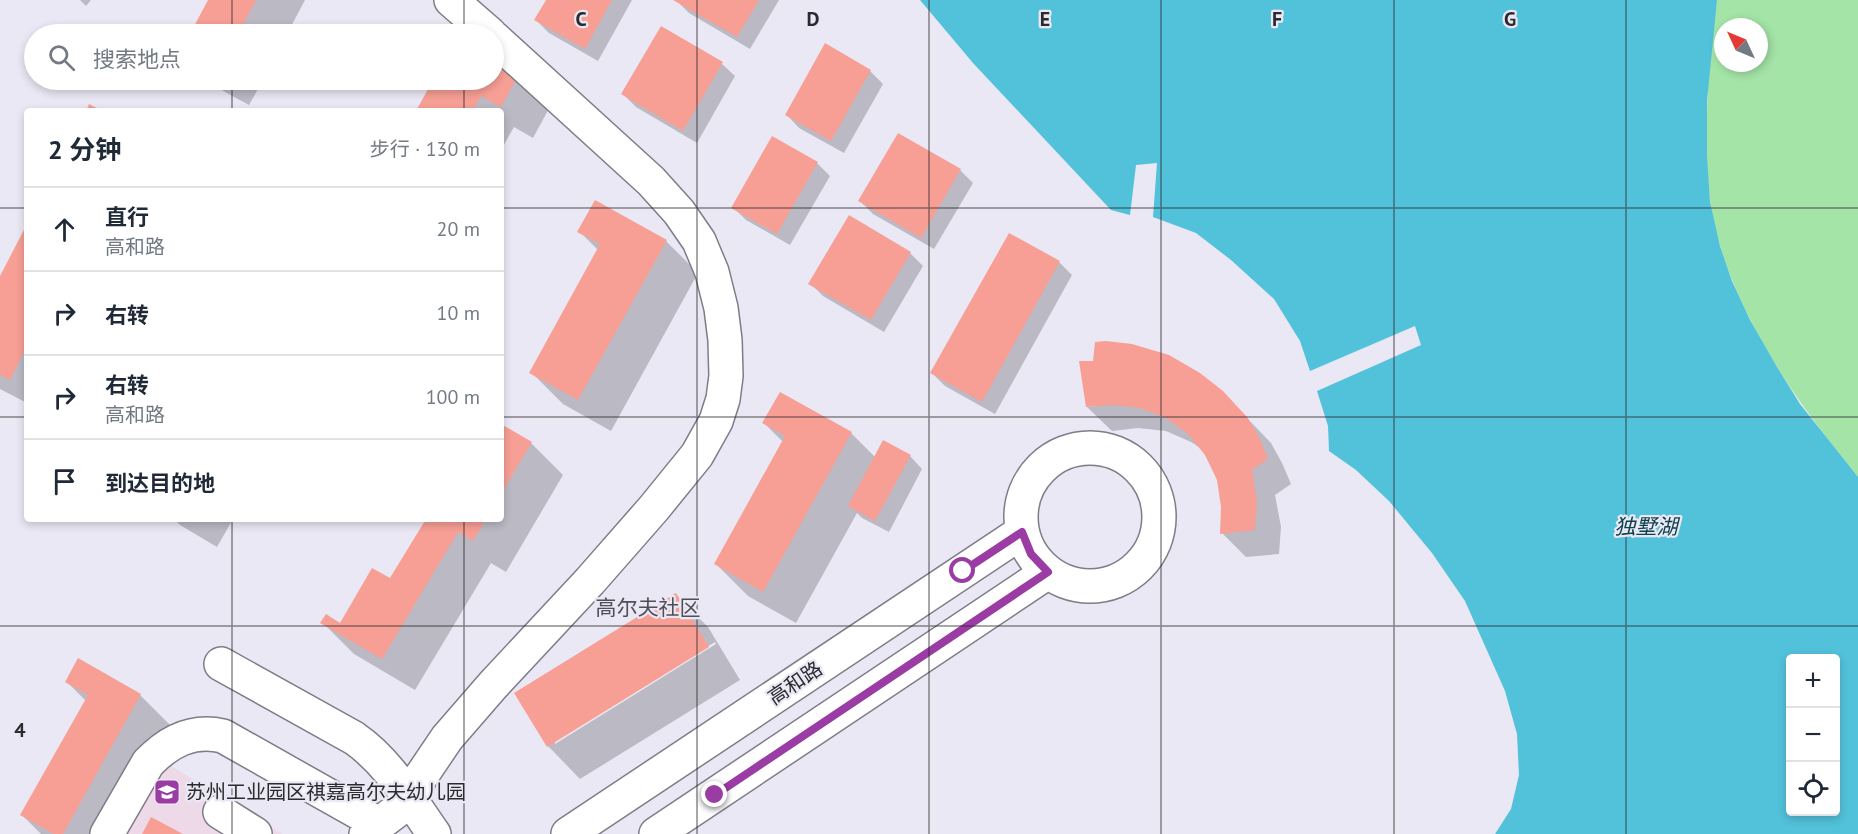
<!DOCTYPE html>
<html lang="zh">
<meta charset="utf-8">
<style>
:root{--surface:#fff;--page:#f2f2f3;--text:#1f2937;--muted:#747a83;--line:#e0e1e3}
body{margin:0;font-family:"PT Sans","Noto Sans SC",sans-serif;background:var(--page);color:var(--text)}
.controls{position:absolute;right:18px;bottom:18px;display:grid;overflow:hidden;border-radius:6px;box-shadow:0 3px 9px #0003}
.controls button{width:54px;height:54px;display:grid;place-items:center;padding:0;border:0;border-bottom:2px solid var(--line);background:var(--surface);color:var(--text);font:30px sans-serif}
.compass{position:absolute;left:1714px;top:18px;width:54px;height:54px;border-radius:50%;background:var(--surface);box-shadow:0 3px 9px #0003;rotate:314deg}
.stop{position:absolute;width:18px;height:18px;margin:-14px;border:4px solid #9a3ca4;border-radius:50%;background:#fff}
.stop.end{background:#9a3ca4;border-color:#fff;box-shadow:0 2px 6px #0008}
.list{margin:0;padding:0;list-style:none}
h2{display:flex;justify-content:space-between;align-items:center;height:78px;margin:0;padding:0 24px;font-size:26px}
h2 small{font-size:20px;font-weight:400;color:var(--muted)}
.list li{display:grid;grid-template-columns:39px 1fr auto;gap:18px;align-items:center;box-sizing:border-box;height:84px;padding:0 24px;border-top:2px solid var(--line)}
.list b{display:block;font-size:22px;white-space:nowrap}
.list p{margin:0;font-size:20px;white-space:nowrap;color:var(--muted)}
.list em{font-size:20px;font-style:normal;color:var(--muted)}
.icon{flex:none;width:33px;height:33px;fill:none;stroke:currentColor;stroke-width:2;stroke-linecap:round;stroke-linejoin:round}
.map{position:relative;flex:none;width:1858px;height:834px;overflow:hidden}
.search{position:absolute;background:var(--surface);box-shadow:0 3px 9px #0003;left:24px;top:24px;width:480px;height:66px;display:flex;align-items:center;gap:15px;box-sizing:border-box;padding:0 21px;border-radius:33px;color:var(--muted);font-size:22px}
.panel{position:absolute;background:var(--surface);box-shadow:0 3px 9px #0003;left:24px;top:108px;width:480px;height:414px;border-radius:6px}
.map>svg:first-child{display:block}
.education{fill:#edd9e8}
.green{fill:#a4e4a7;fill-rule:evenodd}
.water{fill:#52c1da;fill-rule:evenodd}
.shadow{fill:#0003;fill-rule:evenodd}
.building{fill:#f79f95}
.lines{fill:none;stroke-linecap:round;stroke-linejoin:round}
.minor-casing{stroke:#7e7c87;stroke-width:36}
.major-casing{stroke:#7e7c87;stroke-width:36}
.minor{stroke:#fff;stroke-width:33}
.major{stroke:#fff;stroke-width:33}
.route{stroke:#9a3ca4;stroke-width:8}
.grid{fill:none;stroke:#2b2a2e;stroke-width:1.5;stroke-opacity:0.55}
.labels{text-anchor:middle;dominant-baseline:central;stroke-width:4.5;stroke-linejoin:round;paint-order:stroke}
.street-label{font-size:20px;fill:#2b2a2e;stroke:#eae8f4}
.poi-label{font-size:20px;fill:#2b2a2e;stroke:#eae8f4;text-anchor:start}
.water-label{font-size:21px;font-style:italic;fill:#0f414c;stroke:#eae8f4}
.neighbourhood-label{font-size:21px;fill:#504e57;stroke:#eae8f4}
.grid-label{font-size:20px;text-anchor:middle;font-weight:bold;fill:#2b2a2e;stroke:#eae8f4;stroke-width:4.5;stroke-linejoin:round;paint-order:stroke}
</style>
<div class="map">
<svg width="1858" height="834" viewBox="0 0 1858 834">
<rect width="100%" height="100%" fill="#eae8f4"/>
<path class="education" d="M145 750 282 834H96Z"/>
<path class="green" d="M1717 0H1858V477C1804 411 1754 343 1725 261 1719 242 1712 220 1710 200 1704 144 1707 87 1712 32 1713 21 1716 11 1717 0ZM1723 27H1759V63H1723Z"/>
<path class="water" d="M920 0H1717L1707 101V155L1710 202 1720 246 1732 281 1750 320 1777 367 1800 404 1858 477V834H1495L1511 809 1519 775 1517 734 1505 691 1465 601 1432 553 1389 501 1356 470 1329 451 1328 426 1317 391 1421 345 1415 326 1310 371 1300 341 1274 299 1231 260 1196 233 1153 217 1157 163 1136 165 1130 215 1111 210 973 63ZM1790 658H1836V812H1790Z"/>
<path class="shadow" d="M80 0H91L86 6Z
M210 0H305L287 34H191Z
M547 0H632L598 61 549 33 536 20Z
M676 0H779L750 49 689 13Z
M661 28 722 64 735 76 697 143 636 107 623 94Z
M494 57 552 103 533 138 514 127 501 150V111H417L435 80H447L458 86 462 80H494Z
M870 71 883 84 844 153 799 128 787 115Z
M207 80H263L249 105 214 86Z
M817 163 830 176 790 245 746 220 733 207Z
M960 170 973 183 934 249 873 214 860 201Z
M849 217 910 253 923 266 884 332 823 296 810 283Z
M27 227V403L0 389V279Z
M579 231 666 241 698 273 611 431 563 404 531 372 598 250Z
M1009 235 1060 263 1072 275 995 414 945 386 932 373Z
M1222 392 1271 443 1282 463 1291 484 1275 495 1281 527 1279 554 1246 557 1222 533 1223 506 1218 479 1202 449 1191 442 1166 431 1138 428 1112 431 1087 407Z
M764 423 851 433 875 457 910 456 922 469 889 532 862 518 857 513 796 623 748 596 716 564 783 442Z
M501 425 531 443 563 475 506 572 491 563 415 690 354 654 322 622 341 625 390 581 427 519H501Z
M174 519H233L217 547 180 525Z
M676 595 708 627 740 680 580 779 548 746 516 694ZM715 642 716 644 555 744V741Z
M67 682 140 695 172 727 113 834H41L22 815 86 701Z"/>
<path class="building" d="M208 0H256L238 34H190Z
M546 0H612L585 49 534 20Z
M673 0H759L737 37Z
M661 26 723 62 683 131 621 94Z
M825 43 871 70 831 141 785 115Z
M494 55 521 70 501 107 481 96 473 111H416L433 80H450L458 84 460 80H494Z
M89 104 103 111H86Z
M898 133 961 169 921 238 858 201Z
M772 136 818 162 777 234 731 208Z
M595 200 667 240 578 400 529 373 600 244 577 232Z
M849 215 911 252 871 320 808 284Z
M27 224V346L10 380 0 375V276Z
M1009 233 1060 261 982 402 930 373Z
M1106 341 1132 344 1169 355 1200 373 1223 391 1247 417 1259 437 1268 459 1252 470 1257 502 1255 530 1220 534 1221 507 1217 480 1205 455 1188 434 1166 418 1140 408 1113 405 1086 407 1079 361H1093L1095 342Z
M780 392 852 432 763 592 714 564 785 436 762 423Z
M501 424 532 442 501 494Z
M883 440 911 455 875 521 848 506Z
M426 519H486L473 541 458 532 382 659 320 623 326 614 340 623 372 568 390 578Z
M676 593 709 647 547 747 514 693Z
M78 658 141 694 63 834H54L20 815 88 695 65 682Z
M151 817 183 834H142Z"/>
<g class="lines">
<defs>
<path id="minor" d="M451 0 490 34
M221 664 354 738C389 762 410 800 434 834
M220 812 255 834
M107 834 148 763C169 741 193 729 223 736L379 824
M366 834 411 800 420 778 447 738 493 685 590 581 654 508 697 455 716 421 723 399 726 376 725 340 721 308 712 272 699 241 679 212 651 181 494 38"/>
<path id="major" d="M1021 517a69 69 0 1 1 138 0a69 69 0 1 1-138 0Z
M568 834 1022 532
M656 834 1048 572"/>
</defs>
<use href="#minor" class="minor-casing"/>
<use href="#major" class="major-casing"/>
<use href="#minor" class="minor"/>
<use href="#major" class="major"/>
</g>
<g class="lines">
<path class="route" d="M715 795 1048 572 1031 554 1022 532 963 571"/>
</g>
<path class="grid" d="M232 0V34M464 0V34M697 0V834M929 0V834M1161 0V834M1394 0V834M1626 0V834M232 80V111M464 80V111M0 208H27M501 208H1858M0 417H27M501 417H1858M232 519V834M464 519V834M0 626H1858"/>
<defs>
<symbol id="school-square" viewBox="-11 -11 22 22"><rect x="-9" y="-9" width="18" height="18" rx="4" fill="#9a3ca4" stroke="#eae8f4"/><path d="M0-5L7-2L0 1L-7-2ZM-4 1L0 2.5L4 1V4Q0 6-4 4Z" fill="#fff"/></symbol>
</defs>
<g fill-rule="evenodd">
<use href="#school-square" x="152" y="777" width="30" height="30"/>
</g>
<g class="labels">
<g class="street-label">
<text transform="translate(795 683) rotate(-34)">高和路</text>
</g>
<g class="poi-label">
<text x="186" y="792">苏州工业园区祺嘉高尔夫幼儿园</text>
</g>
<g class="water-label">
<text x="1646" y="526">独墅湖</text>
</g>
<g class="neighbourhood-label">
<text x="648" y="607">高尔夫社区</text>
</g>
</g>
<g class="grid-label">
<text x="581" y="26">C</text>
<text x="813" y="26">D</text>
<text x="1045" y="26">E</text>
<text x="1277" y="26">F</text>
<text x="1510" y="26">G</text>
<text x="20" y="737">4</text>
</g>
</svg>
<div class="controls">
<button>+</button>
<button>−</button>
<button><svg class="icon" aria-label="locate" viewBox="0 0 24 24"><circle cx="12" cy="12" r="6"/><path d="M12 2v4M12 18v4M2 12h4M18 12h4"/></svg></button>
</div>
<svg class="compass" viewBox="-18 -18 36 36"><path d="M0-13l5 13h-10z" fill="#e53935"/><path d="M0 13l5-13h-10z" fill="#747a83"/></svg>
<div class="stop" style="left:963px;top:571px"></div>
<div class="stop end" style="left:715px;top:795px"></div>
<div class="search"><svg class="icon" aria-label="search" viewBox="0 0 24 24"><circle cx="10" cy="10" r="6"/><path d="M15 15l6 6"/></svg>搜索地点</div>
<section class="panel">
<h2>2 分钟<small>步行 · 130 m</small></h2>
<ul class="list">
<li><svg class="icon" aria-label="ahead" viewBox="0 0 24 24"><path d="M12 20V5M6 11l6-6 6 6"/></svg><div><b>直行</b><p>高和路</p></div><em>20 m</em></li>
<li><svg class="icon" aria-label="right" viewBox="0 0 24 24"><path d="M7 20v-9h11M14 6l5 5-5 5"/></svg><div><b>右转</b></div><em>10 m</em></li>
<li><svg class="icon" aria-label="right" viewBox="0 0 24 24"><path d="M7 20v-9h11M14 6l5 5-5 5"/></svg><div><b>右转</b><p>高和路</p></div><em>100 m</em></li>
<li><svg class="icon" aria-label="arrive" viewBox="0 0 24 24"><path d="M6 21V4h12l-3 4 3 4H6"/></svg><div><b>到达目的地</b></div></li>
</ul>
</section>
</div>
